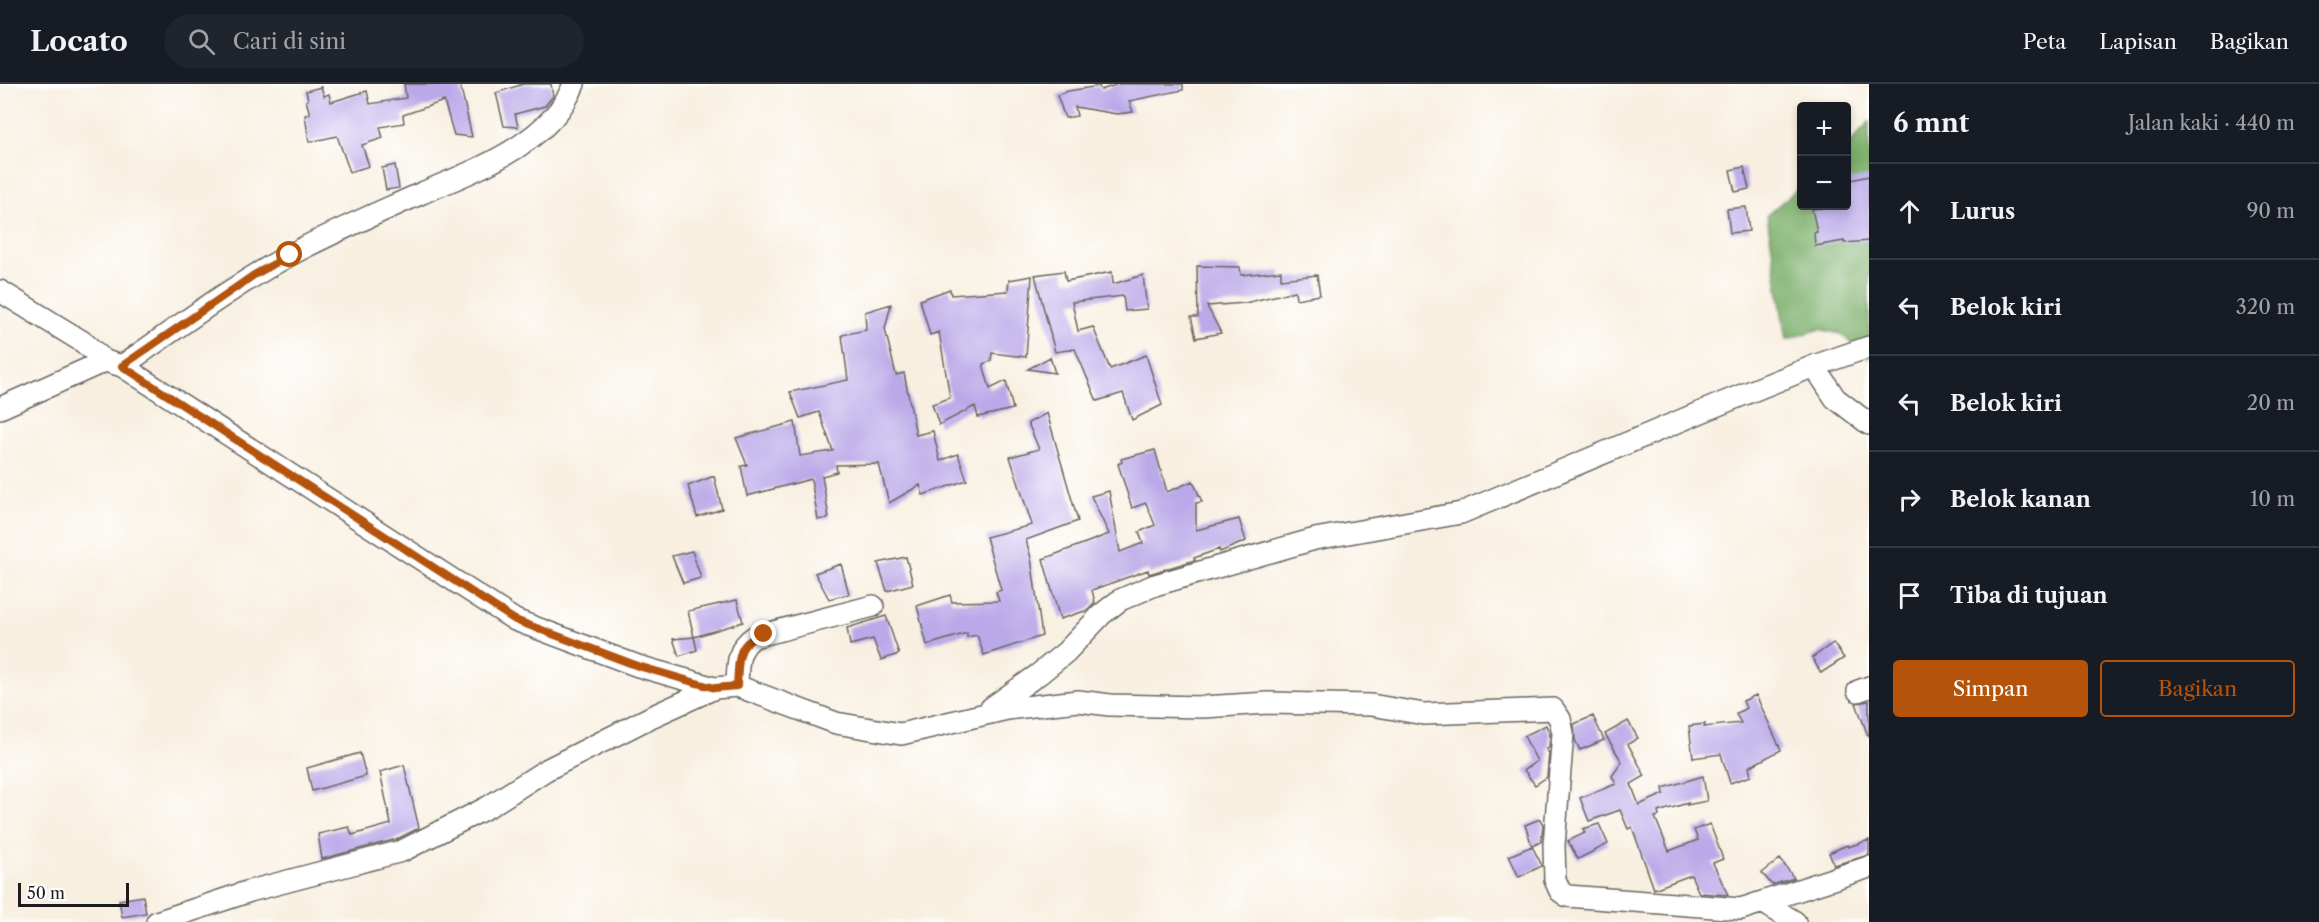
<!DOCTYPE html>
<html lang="id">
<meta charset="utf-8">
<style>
:root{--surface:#171b24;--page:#20242c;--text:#f1f3f6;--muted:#9ea1a6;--line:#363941;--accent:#b45309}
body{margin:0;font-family:"Libre Caslon Text",serif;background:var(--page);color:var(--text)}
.controls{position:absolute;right:18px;top:18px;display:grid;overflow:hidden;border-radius:6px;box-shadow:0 3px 9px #0003}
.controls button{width:54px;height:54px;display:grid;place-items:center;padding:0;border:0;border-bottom:2px solid var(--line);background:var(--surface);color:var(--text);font:30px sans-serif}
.scale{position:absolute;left:18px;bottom:15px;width:111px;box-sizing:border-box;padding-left:6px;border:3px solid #1c1c1c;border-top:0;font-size:16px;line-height:21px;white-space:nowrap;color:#1c1c1c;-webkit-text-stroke:4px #fff;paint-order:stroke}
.stop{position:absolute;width:18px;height:18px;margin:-14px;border:4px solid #b45309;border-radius:50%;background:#fff}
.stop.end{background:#b45309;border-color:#fff;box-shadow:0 2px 6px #0008}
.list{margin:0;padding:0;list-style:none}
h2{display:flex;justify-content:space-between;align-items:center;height:78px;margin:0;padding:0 24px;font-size:26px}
h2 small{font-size:20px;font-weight:400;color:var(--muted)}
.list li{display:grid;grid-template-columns:39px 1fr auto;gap:18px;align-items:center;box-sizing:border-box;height:96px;padding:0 24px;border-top:2px solid var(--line)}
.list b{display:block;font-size:22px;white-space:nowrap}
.list em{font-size:20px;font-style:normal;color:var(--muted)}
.actions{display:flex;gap:12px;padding:18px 24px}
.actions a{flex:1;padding:14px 0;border:2px solid var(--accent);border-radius:6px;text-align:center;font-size:21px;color:var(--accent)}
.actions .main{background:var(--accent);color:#fff}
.icon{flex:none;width:33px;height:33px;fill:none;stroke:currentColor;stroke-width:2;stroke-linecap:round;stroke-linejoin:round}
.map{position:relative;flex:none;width:1869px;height:838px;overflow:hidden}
header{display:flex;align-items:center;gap:36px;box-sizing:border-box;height:84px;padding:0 30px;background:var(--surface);border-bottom:2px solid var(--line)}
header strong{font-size:28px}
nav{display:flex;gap:33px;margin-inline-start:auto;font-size:21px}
.search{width:420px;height:54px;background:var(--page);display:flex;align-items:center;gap:15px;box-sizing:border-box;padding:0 21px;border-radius:33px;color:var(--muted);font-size:22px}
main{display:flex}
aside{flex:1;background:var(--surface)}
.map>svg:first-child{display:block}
.forest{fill:#7baf6b;stroke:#4c6644;stroke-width:1.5}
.building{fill:#baa9e8}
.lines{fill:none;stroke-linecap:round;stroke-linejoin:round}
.minor-casing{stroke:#696661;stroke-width:24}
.minor{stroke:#fff;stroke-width:21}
.route{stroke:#b45309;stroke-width:8}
</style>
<header>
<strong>Locato</strong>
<div class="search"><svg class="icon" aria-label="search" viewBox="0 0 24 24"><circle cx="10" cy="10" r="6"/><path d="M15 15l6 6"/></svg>Cari di sini</div>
<nav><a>Peta</a><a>Lapisan</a><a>Bagikan</a></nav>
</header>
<main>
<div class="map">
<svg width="1869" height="838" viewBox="0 0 1869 838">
<rect width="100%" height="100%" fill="#fff"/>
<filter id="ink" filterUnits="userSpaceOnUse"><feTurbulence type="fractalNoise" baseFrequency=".0167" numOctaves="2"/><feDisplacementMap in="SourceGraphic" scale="12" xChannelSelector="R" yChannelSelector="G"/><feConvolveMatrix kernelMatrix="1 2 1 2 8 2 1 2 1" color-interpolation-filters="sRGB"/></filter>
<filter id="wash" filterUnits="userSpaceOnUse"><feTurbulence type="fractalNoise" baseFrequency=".008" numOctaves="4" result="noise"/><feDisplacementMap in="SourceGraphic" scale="24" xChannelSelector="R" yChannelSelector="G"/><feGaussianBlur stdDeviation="1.35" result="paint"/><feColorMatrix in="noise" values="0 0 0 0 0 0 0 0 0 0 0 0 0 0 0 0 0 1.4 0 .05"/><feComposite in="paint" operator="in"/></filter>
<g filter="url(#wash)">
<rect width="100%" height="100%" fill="#f8efe0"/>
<path class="forest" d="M1869 38V274L1841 250 1819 245 1786 256 1767 131 1801 102 1802 122H1846L1847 63Z"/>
<g id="blocks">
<path class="building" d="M404 0H460L472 53 454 51 444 17 403 31 404 39 380 43 383 54 362 61 369 82 350 88 337 52 309 58 305 31 310 30 306 17 308 16 306 7 321 3 324 12 329 10 331 18 367 7 370 20 406 14Z
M523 0H551L553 12 545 22 515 30 518 43 504 42 496 9Z
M1118 0H1183V6L1129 17 1133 28 1117 30 1075 23 1077 32 1065 34 1057 11 1068 7 1099 2 1101 6Z
M395 81 399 104 386 106 382 84Z
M1744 83 1749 105 1735 108 1730 86Z
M1869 92V157L1844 159V157L1815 162 1814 149 1817 148 1812 125 1846 122V97Z
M1746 123 1749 147 1730 149 1727 125Z
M1197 182 1240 183 1241 191 1281 187V195L1317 191 1320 211 1296 215 1295 207 1245 219 1207 222 1221 249 1196 254 1191 233H1198Z
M1064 187 1066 197 1112 188 1113 200 1143 191 1147 225 1125 227 1123 212 1072 218 1078 247 1093 243 1110 285 1146 271 1162 321 1132 336 1123 309 1097 317 1075 265 1055 268 1035 191Z
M1032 192 1026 273 992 269 991 277 983 280 990 305 1006 297 1013 325 978 333 975 322 939 341 932 320 950 314 939 248 930 251 920 216 950 205 951 211 1008 207 1009 196Z
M891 220 885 245 896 291 904 289 916 351 933 347 940 377 958 370 967 396 923 411 920 401 889 419 879 380 836 381 837 388 822 392 829 434 818 436 811 395 747 412 741 382 747 381 736 354 795 338 800 372 833 367 819 328 800 334 790 308 848 296 842 251 866 246 865 228Z
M1050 273 1055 289 1028 285Z
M1047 329 1078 437 1026 456 1031 474 1042 552 984 571 977 551 967 553V549L927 561 917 522 950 511 952 518 999 517 996 508 1001 506 986 453 1032 441 1010 373 1039 365 1028 339Z
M1155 366 1167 408 1193 397 1202 418 1196 419V446L1239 435 1246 457 1220 468 1219 465 1194 474 1195 476 1149 490 1148 486 1092 506 1095 519 1088 526 1060 535 1043 475 1109 450 1091 412 1109 407 1120 468 1143 459 1139 448 1155 441 1146 419 1132 424 1118 380 1122 378 1121 375Z
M714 392 722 425 697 433 688 402Z
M692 467 701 494 683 499 672 472Z
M906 473 913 500 887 507 878 479Z
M841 480 849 510 829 515 815 489Z
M737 516 743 538 694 553 688 527Z
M886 532 899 570 881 576 873 555 850 561 847 544Z
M694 553 697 566 679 572 673 555Z
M1833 559 1844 574 1821 589 1812 574Z
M1756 611 1781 666 1749 683 1751 692 1730 699 1721 670 1693 674 1689 642 1705 640 1704 643 1741 639 1736 630 1746 624 1743 617Z
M1869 617V652H1868L1856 619Z
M1593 632 1604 656 1580 666 1575 656 1574 640Z
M1628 637 1638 654 1628 660 1645 692 1631 700 1639 721 1664 710 1663 704 1703 692 1707 717 1687 721 1688 719 1658 728 1659 732 1655 733 1669 767 1698 756 1694 746 1710 740 1723 775 1713 779 1728 811 1699 809 1691 791 1654 805 1632 743 1628 745 1620 726 1589 737 1580 714 1616 700 1612 692 1622 678 1605 650Z
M1546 641 1550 650 1549 664 1546 665 1549 669 1547 693 1535 701 1524 686 1537 677 1524 652Z
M360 669 366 692 312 707 307 684Z
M404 681 419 744 397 755 322 775 318 750 349 743 352 751 391 740 380 688Z
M1540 735 1543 741 1541 758 1532 762 1525 741Z
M1599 740 1608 760 1578 775 1568 757 1585 749 1583 745Z
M1869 756V771L1834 781 1829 769 1847 761 1848 763Z
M1532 762 1542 782 1519 793 1509 772Z
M1780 775 1794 794 1772 801 1762 789Z
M143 812 146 829 122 833 119 816Z"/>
</g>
</g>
<g filter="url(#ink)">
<use href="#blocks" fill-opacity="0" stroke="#696661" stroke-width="1.5"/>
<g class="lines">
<defs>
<path id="minor" d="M0 207 83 258 105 277 122 282C177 244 231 203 290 171 332 148 378 129 422 109 476 86 551 59 574 0
M122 282 515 536 638 582 715 604
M1814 282 1835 314 1869 340
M0 324 105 277
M737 602C738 582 736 565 754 553L873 522
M1858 607 1869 603
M991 624 1039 590 1066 568 1102 530 1120 516 1155 501 1315 455 1461 429 1725 318 1814 282 1869 263
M1764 819 1795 838
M157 838 250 807 402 767 488 723 546 686 651 633 715 604 737 602 836 639 901 650 1007 625 1078 617 1110 621 1203 623 1268 619 1371 621 1424 630 1553 625 1560 635 1563 649 1554 761 1555 796 1560 807 1567 812 1741 825 1869 783"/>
</defs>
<use href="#minor" class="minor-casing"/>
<use href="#minor" class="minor"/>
</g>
</g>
<g class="lines" filter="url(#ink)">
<path class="route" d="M290 171 254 191 122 282 515 536 638 582 693 598 715 604 737 602C739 577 735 558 764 550"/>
</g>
</svg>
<div class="controls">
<button>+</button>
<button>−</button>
</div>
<div class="scale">50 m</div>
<div class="stop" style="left:290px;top:171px"></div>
<div class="stop end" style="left:764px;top:550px"></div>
</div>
<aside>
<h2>6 mnt<small>Jalan kaki · 440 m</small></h2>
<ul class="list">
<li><svg class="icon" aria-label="ahead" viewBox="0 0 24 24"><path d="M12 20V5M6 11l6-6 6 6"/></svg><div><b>Lurus</b></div><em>90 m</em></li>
<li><svg class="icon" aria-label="left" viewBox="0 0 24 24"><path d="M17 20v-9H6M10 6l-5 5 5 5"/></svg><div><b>Belok kiri</b></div><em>320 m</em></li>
<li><svg class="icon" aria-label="left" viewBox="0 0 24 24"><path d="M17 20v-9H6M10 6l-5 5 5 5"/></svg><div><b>Belok kiri</b></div><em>20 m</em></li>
<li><svg class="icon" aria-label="right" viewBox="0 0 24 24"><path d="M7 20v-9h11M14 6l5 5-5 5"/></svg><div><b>Belok kanan</b></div><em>10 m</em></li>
<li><svg class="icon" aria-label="arrive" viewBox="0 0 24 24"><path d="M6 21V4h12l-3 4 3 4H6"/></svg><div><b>Tiba di tujuan</b></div></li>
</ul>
<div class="actions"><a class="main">Simpan</a><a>Bagikan</a></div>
</aside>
</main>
